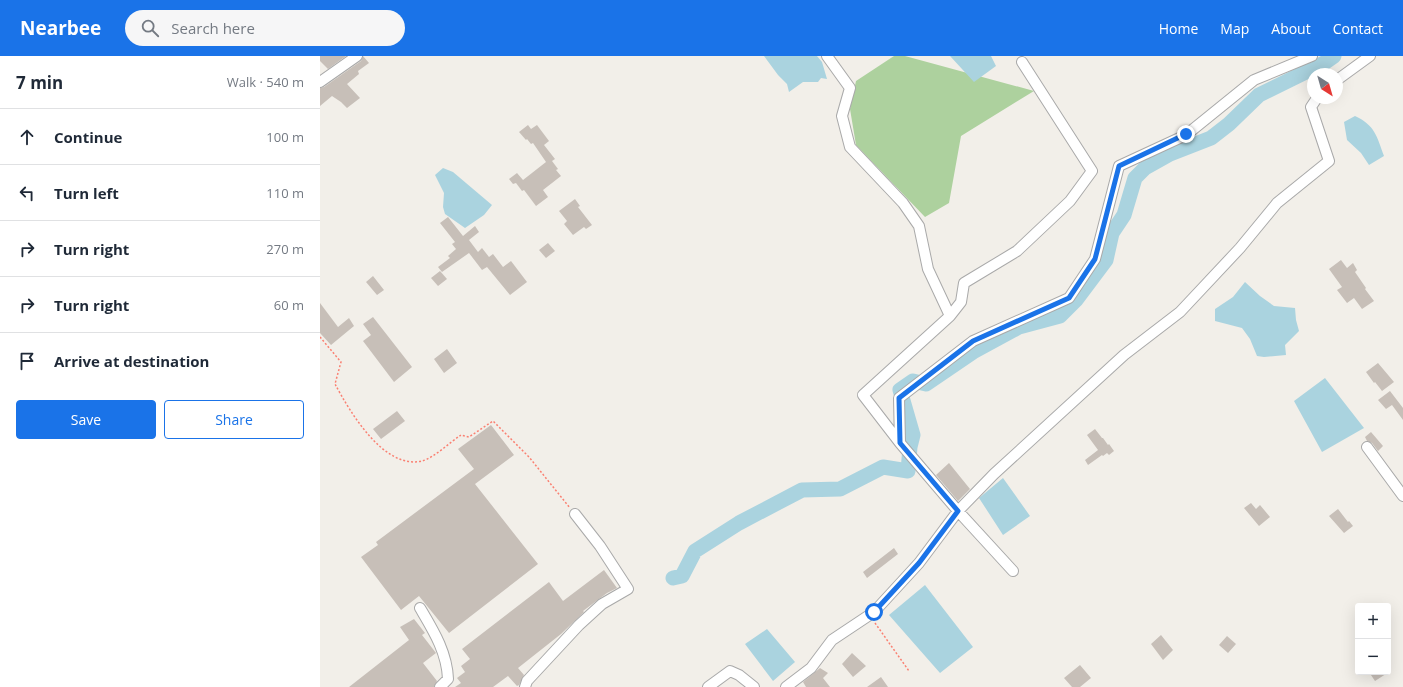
<!DOCTYPE html>
<meta charset="utf-8">
<style>
:root{--surface:#fff;--page:#f6f6f7;--text:#1f2937;--muted:#747a83;--line:#e0e1e3;--accent:#1a73e8}
body{margin:0;font-family:"Open Sans",sans-serif;background:var(--page);color:var(--text)}
.controls{position:absolute;right:12px;bottom:12px;display:grid;overflow:hidden;border-radius:4px;box-shadow:0 4px 16px #0002}
.controls button{width:36px;height:36px;display:grid;place-items:center;padding:0;border:0;border-bottom:1px solid var(--line);background:var(--surface);color:var(--text);font:20px sans-serif}
.compass{position:absolute;left:987px;top:12px;width:36px;height:36px;border-radius:50%;background:var(--surface);box-shadow:0 4px 16px #0002;rotate:143deg}
.stop{position:absolute;width:12px;height:12px;margin:-9px;border:3px solid #1a73e8;border-radius:50%;background:#fff}
.stop.end{background:#1a73e8;border-color:#fff;box-shadow:0 1px 4px #0008}
.list{margin:0;padding:0;list-style:none}
h2{display:flex;justify-content:space-between;align-items:center;height:52px;margin:0;padding:0 16px;font-size:17px}
h2 small{font-size:13px;font-weight:400;color:var(--muted)}
.list li{display:grid;grid-template-columns:26px 1fr auto;gap:12px;align-items:center;box-sizing:border-box;height:56px;padding:0 16px;border-top:1px solid var(--line)}
.list b{display:block;font-size:15px;white-space:nowrap}
.list em{font-size:13px;font-style:normal;color:var(--muted)}
.actions{display:flex;gap:8px;padding:12px 16px}
.actions a{flex:1;padding:9px 0;border:1px solid var(--accent);border-radius:4px;text-align:center;font-size:14px;color:var(--accent)}
.actions .main{background:var(--accent);color:#fff}
.icon{flex:none;width:22px;height:22px;fill:none;stroke:currentColor;stroke-width:2;stroke-linecap:round;stroke-linejoin:round}
.map{position:relative;flex:none;width:1083px;height:631px;overflow:hidden}
header{display:flex;align-items:center;gap:24px;box-sizing:border-box;height:56px;padding:0 20px;background:var(--accent);color:#fff}
header strong{font-size:19px}
nav{display:flex;gap:22px;margin-inline-start:auto;font-size:14px}
.search{width:280px;height:36px;background:var(--page);display:flex;align-items:center;gap:10px;box-sizing:border-box;padding:0 14px;border-radius:22px;color:var(--muted);font-size:15px}
main{display:flex}
aside{flex:1;background:var(--surface)}
.map>svg:first-child{display:block}
.forest{fill:#add19e}
.water{fill:#aad3df}
.lines{fill:none;stroke-linecap:round;stroke-linejoin:round}
.river{stroke:#aad3df;stroke-width:15}
.building{fill:#c7bfb8}
.minor-casing{stroke:#a9a9a9;stroke-width:12}
.path{stroke:#fa8072;stroke-width:1.5;stroke-dasharray:2 2;stroke-linecap:butt}
.minor{stroke:#fff;stroke-width:10}
.route{stroke:#1a73e8;stroke-width:5}
</style>
<header>
<strong>Nearbee</strong>
<div class="search"><svg class="icon" aria-label="search" viewBox="0 0 24 24"><circle cx="10" cy="10" r="6"/><path d="M15 15l6 6"/></svg>Search here</div>
<nav><a>Home</a><a>Map</a><a>About</a><a>Contact</a></nav>
</header>
<main>
<aside>
<h2>7 min<small>Walk · 540 m</small></h2>
<ul class="list">
<li><svg class="icon" aria-label="ahead" viewBox="0 0 24 24"><path d="M12 20V5M6 11l6-6 6 6"/></svg><div><b>Continue</b></div><em>100 m</em></li>
<li><svg class="icon" aria-label="left" viewBox="0 0 24 24"><path d="M17 20v-9H6M10 6l-5 5 5 5"/></svg><div><b>Turn left</b></div><em>110 m</em></li>
<li><svg class="icon" aria-label="right" viewBox="0 0 24 24"><path d="M7 20v-9h11M14 6l5 5-5 5"/></svg><div><b>Turn right</b></div><em>270 m</em></li>
<li><svg class="icon" aria-label="right" viewBox="0 0 24 24"><path d="M7 20v-9h11M14 6l5 5-5 5"/></svg><div><b>Turn right</b></div><em>60 m</em></li>
<li><svg class="icon" aria-label="arrive" viewBox="0 0 24 24"><path d="M6 21V4h12l-3 4 3 4H6"/></svg><div><b>Arrive at destination</b></div></li>
</ul>
<div class="actions"><a class="main">Save</a><a>Share</a></div>
</aside>
<div class="map">
<svg width="1083" height="631" viewBox="0 0 1083 631">
<rect width="100%" height="100%" fill="#f2efe9"/>
<path class="forest" d="M574 0H585L714 35 641 80 629 147 605 161 536 89 530 53 536 25Z"/>
<path class="water" d="M444 0H497L502 6 507 23 501 22 498 26H483L469 36 467 28 458 19Z
M630 0H671L676 10 654 26Z
M1035 60C1055 69 1057 81 1064 100L1049 109 1041 97 1027 84 1024 66Z
M123 112 133 116 172 149 164 159 145 172 125 158 123 151 124 137 115 119Z
M925 226 940 240 954 250 975 252 976 264 979 275 965 289 966 299 944 301 937 300 930 283 922 272 895 265V253L913 241Z
M1005 322 1044 372 1002 396 974 345Z
M683 422 710 460 683 479 659 442Z
M605 529 653 591 620 617 569 559Z
M447 573 475 606 453 625 425 588Z"/>
<g class="lines">
<path class="river" d="M353 522 362 520 375 495 419 467 482 434 520 433 563 411 588 415 590 391 593 379 580 334 593 325 606 328 653 296 699 271 740 260 756 244 786 204 792 177 804 159 815 122 825 112 850 98 891 82 909 68 939 39 1004 7 1014 0"/>
</g>
<path class="building" d="M0 0H26L8 13 0 5Z
M43 0 49 7 38 15 39 18 27 28 40 42 27 52 21 46 12 40 0 50V32L4 31 41 5Z
M208 69 211 73 217 69 229 85 224 89 235 103 232 105 238 113 236 114 241 120 223 134 228 141 216 150 204 134 202 135 196 127 193 128 189 123 197 117 203 124 226 106 213 87 211 88 207 83 206 84 199 76Z
M255 143 260 150 258 151 272 169 266 173 264 171 253 179 244 168 247 165 239 155Z
M128 161 143 180 155 170 159 176 149 184 158 196 162 192 169 201 173 198 183 211 191 205 207 226 190 239 167 211 162 214 149 197 122 216 118 211 130 202 128 200 136 193 132 188 135 186 120 167Z
M228 187 235 195 226 202 219 194Z
M1021 204 1027 212 1033 207 1037 214 1035 216 1046 232 1045 233 1054 245 1042 253 1034 242 1027 247 1017 234 1022 231 1009 213Z
M120 215 127 223 118 230 111 222Z
M53 220 64 234 57 239 46 226Z
M0 247 18 271 29 262 34 270 11 289 0 277Z
M53 261 92 311 74 326 43 285 51 279 43 268Z
M127 293 137 307 124 317 114 303Z
M1058 307 1074 326 1062 335 1055 326 1054 327 1046 316Z
M1070 335 1083 352V364L1072 349 1066 353 1058 344Z
M77 355 85 365 61 383 53 373Z
M171 369 194 399 155 428 218 508 129 577 99 540 81 554 41 501 58 489 56 486 154 413 138 393Z
M775 373 782 382H783L788 389 789 388 794 395 789 399 787 397 783 400 782 399 768 409 765 404 778 394 767 379Z
M1051 376 1063 390 1058 395 1052 387 1047 385 1045 381Z
M629 407 650 433 638 445 616 419Z
M931 447 936 453 940 449 950 461 939 470 924 452Z
M1018 453 1028 466 1029 465 1033 470 1024 477 1009 460Z
M574 492 578 498 547 522 543 516Z
M284 514 297 532 287 537 263 555 264 556 241 578 198 612 204 619 199 629 197 630 188 620 173 631H135L141 627 137 622 145 616 141 610 150 603 142 593 229 526 243 545Z
M94 563 105 577 102 579 116 597 103 607 117 625 114 631H29L89 584 80 571Z
M841 579 853 594 843 604 831 588Z
M907 580 916 588 908 597 899 589Z
M532 597 546 610 533 621 522 608Z
M760 609 771 622 760 631H752L744 622Z
M500 612 508 617 503 622 510 631H486L483 626Z
M1049 616H1069L1055 625Z
M561 621 568 631H547Z"/>
<g class="lines">
<defs>
<path id="minor" d="M1017 24 1050 0
M0 26 37 0
M630 260 641 246 644 227 697 195 750 145 772 115 702 6
M580 387 579 342 653 285 749 242 775 203 799 110 866 79 934 24 992 0
M1047 391 1083 440
M693 515 638 455 674 418 804 299 860 256 920 192 957 147 1009 105 991 51 997 42
M100 552C113 574 127 596 128 623L120 631
M205 631 207 625 259 569 282 548 308 533 280 490 255 458
M388 631 410 615 419 619 434 631
M466 631 491 612 512 584 554 556 599 507 638 455 580 387 543 339 630 260 608 213 599 170 583 147 530 91 522 60 530 32 507 0"/>
</defs>
<use href="#minor" class="minor-casing"/>
<path class="path" d="M0 281 21 306 15 328C30 356 64 414 102 405 114 402 130 386 141 379L149 381 173 365 209 401 250 452
M555 567 589 615"/>
<use href="#minor" class="minor"/>
</g>
<g class="lines">
<path class="route" d="M554 556 599 507 638 455 580 387 579 342 653 285 749 242 775 203 799 110 866 78"/>
</g>
</svg>
<div class="controls">
<button>+</button>
<button>−</button>
</div>
<svg class="compass" viewBox="-18 -18 36 36"><path d="M0-13l5 13h-10z" fill="#e53935"/><path d="M0 13l5-13h-10z" fill="#747a83"/></svg>
<div class="stop" style="left:554px;top:556px"></div>
<div class="stop end" style="left:866px;top:78px"></div>
</div>
</main>
